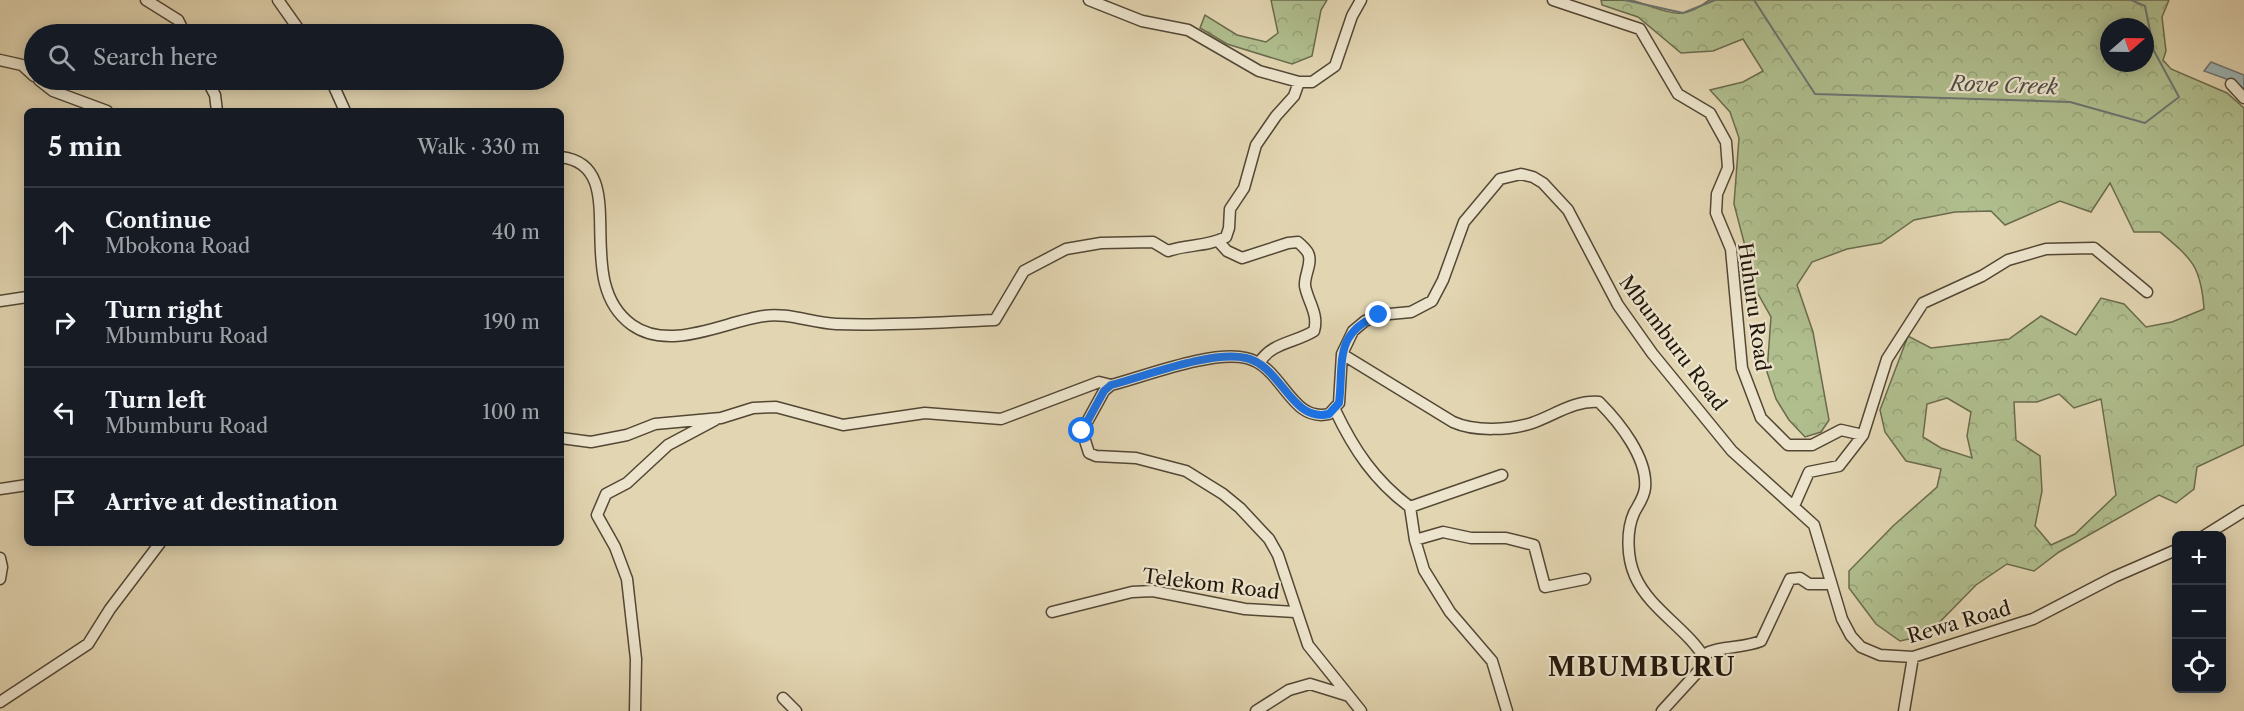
<!DOCTYPE html>
<meta charset="utf-8">
<style>
:root{--surface:#171b24;--page:#242831;--text:#f1f3f6;--muted:#9ea1a6;--line:#363941}
body{margin:0;font-family:"Libre Caslon Text",serif;background:var(--page);color:var(--text)}
.controls{position:absolute;right:18px;bottom:18px;display:grid;overflow:hidden;border-radius:9px;box-shadow:0 3px 15px #0003}
.controls button{width:54px;height:54px;display:grid;place-items:center;padding:0;border:0;border-bottom:2px solid var(--line);background:var(--surface);color:var(--text);font:30px sans-serif}
.compass{position:absolute;left:2100px;top:18px;width:54px;height:54px;border-radius:50%;background:var(--surface);box-shadow:0 3px 15px #0003;rotate:70deg}
.stop{position:absolute;width:18px;height:18px;margin:-14px;border:4px solid #1a73e8;border-radius:50%;background:#fff}
.stop.end{background:#1a73e8;border-color:#fff;box-shadow:0 2px 6px #0008}
.list{margin:0;padding:0;list-style:none}
h2{display:flex;justify-content:space-between;align-items:center;height:78px;margin:0;padding:0 24px;font-size:26px}
h2 small{font-size:20px;font-weight:400;color:var(--muted)}
.list li{display:grid;grid-template-columns:39px 1fr auto;gap:18px;align-items:center;box-sizing:border-box;height:90px;padding:0 24px;border-top:2px solid var(--line)}
.list b{display:block;font-size:22px;white-space:nowrap}
.list p{margin:0;font-size:20px;white-space:nowrap;color:var(--muted)}
.list em{font-size:20px;font-style:normal;color:var(--muted)}
.icon{flex:none;width:33px;height:33px;fill:none;stroke:currentColor;stroke-width:2;stroke-linecap:round;stroke-linejoin:round}
.map{position:relative;flex:none;width:2244px;height:711px;overflow:hidden}
.search{position:absolute;background:var(--surface);box-shadow:0 3px 15px #0003;left:24px;top:24px;width:540px;height:66px;display:flex;align-items:center;gap:15px;box-sizing:border-box;padding:0 21px;border-radius:33px;color:var(--muted);font-size:22px}
.panel{position:absolute;background:var(--surface);box-shadow:0 3px 15px #0003;left:24px;top:108px;width:540px;height:438px;border-radius:9px}
.map>svg:first-child{display:block}
.forest{fill:url(#forest-crowns);stroke:#6a6b4d;stroke-width:1.5;fill-rule:evenodd}
.water{fill:#9bb5b8;stroke:#6b7673;stroke-width:1.5}
.lines{fill:none;stroke-linecap:round;stroke-linejoin:round}
.stream{stroke:#6b7673;stroke-width:2}
.street-casing{stroke:#534735;stroke-width:13}
.street{stroke:#ece4cc;stroke-width:10}
.route{stroke:#1a73e8;stroke-width:8}
.labels{text-anchor:middle;dominant-baseline:central;stroke-width:4.5;stroke-linejoin:round;paint-order:stroke}
.street-label{font-size:20px;fill:#23180c;stroke:#ece4cc}
.water-label{font-size:21px;font-style:italic;fill:#4d4f48;stroke:#ece4cc}
.district-label{font-size:26px;font-weight:bold;letter-spacing:1.5px;fill:#23180c;stroke:#ece4cc}
</style>
<div class="map">
<svg width="2244" height="711" viewBox="0 0 2244 711">
<defs>
<pattern id="forest-crowns" width="20" height="18" patternUnits="userSpaceOnUse" patternTransform="scale(1.5)"><rect width="20" height="18" fill="#b0be8e"/><path d="M2 6a3 3 0 1 1 6 0M12 15a3 3 0 1 1 6 0" fill="none" stroke="#97a379"/></pattern>
</defs>
<rect width="100%" height="100%" fill="#e2d5b1"/>
<filter id="stains"><feTurbulence type="fractalNoise" baseFrequency=".00333" numOctaves="4"/><feColorMatrix values="0 0 0 0 .2 0 0 0 0 .09 0 0 0 0 .02 0 0 0 .5 -.17"/></filter>
<radialGradient id="worn" r=".72"><stop offset=".6" stop-color="#630" stop-opacity="0"/><stop offset="1" stop-color="#630" stop-opacity=".3"/></radialGradient>
<path class="forest" d="M1271 0H1327L1321 10 1312 56 1292 64 1227 44 1200 28 1205 15 1237 35 1266 42 1278 33Z
M1601 0C1612 0 1624 0 1634 1 1666 10 1680 24 1709 0H2169L2162 17 2166 51 2163 60 2171 69 2227 93 2244 108V445L2197 467 2194 489 2176 503 2159 495 2059 552 2034 571 2007 564 1976 585 1927 635 1900 641 1876 624 1849 588V571L1893 526 1937 487 1941 469 1906 461 1885 432 1880 410 1908 336 1931 348 2009 339 2041 316 2076 335 2101 298 2124 304 2146 327 2172 322 2204 309C2201 266 2192 259 2160 232H2134L2110 183 2091 212 2060 201 2005 225 1991 211 1955 212 1914 220 1881 243 1847 249 1812 262 1797 285 1813 332 1829 420 1821 432 1805 437 1789 420 1776 399 1767 372 1771 317 1757 292 1734 204 1739 138 1730 112 1710 90 1743 82 1763 71 1743 39 1713 51 1681 53 1638 17 1602 5ZM2109 27H2145V63H2109ZM2059 394 2074 408 2101 399 2116 495 2075 534 2051 545 2035 526 2042 491 2040 456 2016 440 2014 402H2037ZM1947 398 1971 412 1967 436 1972 458 1941 448 1923 437 1927 404Z"/>
<path class="water" d="M2211 62 2244 75V89L2232 81 2204 71Z"/>
<g class="lines">
<path class="stream" d="M1625 0 1683 13 1715 0
M1754 0 1815 94 2070 102 2145 123 2179 97 2154 51 2145 6 2131 0"/>
<defs>
<path id="street" d="M146 0 178 20 185 34
M278 0 302 34
M1089 0 1142 21 1188 30 1259 71 1299 82H1312L1335 66 1352 16 1361 0
M1553 0 1640 29 1678 94 1710 113 1726 142 1728 168 1717 194 1716 213 1731 249 1742 368 1761 418 1788 445H1812L1841 430 1863 435
M0 60 22 65 34 76
M39 80 53 91 107 111
M207 80 215 95 217 111
M331 80 345 111
M2231 84 2244 98
M561 157C635 166 568 279 632 325 670 352 723 322 764 316 786 312 813 323 836 324 889 326 942 322 995 320L1024 271 1066 249 1101 243 1153 242 1168 251C1188 244 1207 247 1226 237L1229 228 1230 209 1244 188 1256 145 1276 116 1294 96 1299 82
M1218 241 1227 251 1242 258 1288 243 1298 242C1301 245 1306 249 1308 253 1313 263 1304 275 1305 286 1308 302 1319 314 1314 331 1295 343 1272 342 1259 363
M0 301 27 297
M1342 354 1453 422C1475 432 1510 430 1532 423 1555 415 1574 400 1599 402 1619 422 1648 458 1645 488 1644 498 1638 505 1634 513 1626 531 1627 558 1635 576 1650 610 1687 628 1705 659L1704 665 1662 711
M1335 410C1354 450 1375 481 1410 507L1415 540 1424 570 1450 612 1492 661 1507 711
M561 438 591 442 627 435 655 424 721 418 753 408 776 407 843 425 925 413 1001 419 1099 382 1111 385
M0 489 27 485
M1794 506 1809 472 1839 466 1863 435 1887 359 1923 303 1982 276 2008 260 2046 249 2094 248 2147 292
M1410 507 1502 475
M2204 536 2244 511
M1415 540 1443 532 1471 538H1506L1534 545 1545 587 1585 579
M0 558 2 567 0 579
M1052 612 1132 592 1153 591 1245 609 1295 612
M1703 655C1720 645 1742 649 1761 641L1790 579 1800 578 1809 584H1831
M783 698 796 711
M0 702 88 644 110 609 160 543
M635 711 636 659 627 579 615 547 597 515 606 494 627 483 668 445 715 420
M1256 711 1289 690 1310 684 1349 696
M1361 711 1308 645 1278 555 1269 539 1240 508 1223 494 1186 471 1136 458 1096 456 1089 453 1082 431 1104 391 1111 385C1146 376 1212 350 1246 358 1283 366 1290 423 1329 414L1339 403 1342 354 1353 331 1365 321 1379 315 1411 312 1432 301 1443 280 1464 222 1500 179 1521 174 1533 177 1543 183 1568 210 1618 305 1652 353 1732 451 1814 525 1842 619 1851 636 1861 647 1880 655 1913 657 2033 619 2114 577 2176 550
M1904 711 1913 657"/>
</defs>
<use href="#street" class="street-casing"/>
<use href="#street" class="street"/>
</g>
<g class="lines">
<path class="route" d="M1082 431 1104 391 1111 385C1146 376 1212 350 1246 358 1282 366 1291 423 1329 414L1339 403C1344 363 1333 333 1379 315"/>
</g>
<g class="labels">
<g class="street-label">
<text transform="translate(1754 307) rotate(82)">Huhuru Road</text>
<text transform="translate(1673 343) rotate(53)">Mbumburu Road</text>
<text transform="translate(1211 584) rotate(7)">Telekom Road</text>
<text transform="translate(1959 622) rotate(-16)">Rewa Road</text>
</g>
<g class="water-label">
<text transform="translate(2004 85) rotate(2)">Rove Creek</text>
</g>
<g class="district-label">
<text x="1642" y="667">MBUMBURU</text>
</g>
</g>
<rect width="100%" height="100%" filter="url(#stains)"/>
<rect width="100%" height="100%" fill="url(#worn)"/>
</svg>
<div class="controls">
<button>+</button>
<button>−</button>
<button><svg class="icon" aria-label="locate" viewBox="0 0 24 24"><circle cx="12" cy="12" r="6"/><path d="M12 2v4M12 18v4M2 12h4M18 12h4"/></svg></button>
</div>
<svg class="compass" viewBox="-18 -18 36 36"><path d="M0-13l5 13h-10z" fill="#e53935"/><path d="M0 13l5-13h-10z" fill="#9ea1a6"/></svg>
<div class="stop" style="left:1082px;top:431px"></div>
<div class="stop end" style="left:1379px;top:315px"></div>
<div class="search"><svg class="icon" aria-label="search" viewBox="0 0 24 24"><circle cx="10" cy="10" r="6"/><path d="M15 15l6 6"/></svg>Search here</div>
<section class="panel">
<h2>5 min<small>Walk · 330 m</small></h2>
<ul class="list">
<li><svg class="icon" aria-label="ahead" viewBox="0 0 24 24"><path d="M12 20V5M6 11l6-6 6 6"/></svg><div><b>Continue</b><p>Mbokona Road</p></div><em>40 m</em></li>
<li><svg class="icon" aria-label="right" viewBox="0 0 24 24"><path d="M7 20v-9h11M14 6l5 5-5 5"/></svg><div><b>Turn right</b><p>Mbumburu Road</p></div><em>190 m</em></li>
<li><svg class="icon" aria-label="left" viewBox="0 0 24 24"><path d="M17 20v-9H6M10 6l-5 5 5 5"/></svg><div><b>Turn left</b><p>Mbumburu Road</p></div><em>100 m</em></li>
<li><svg class="icon" aria-label="arrive" viewBox="0 0 24 24"><path d="M6 21V4h12l-3 4 3 4H6"/></svg><div><b>Arrive at destination</b></div></li>
</ul>
</section>
</div>
